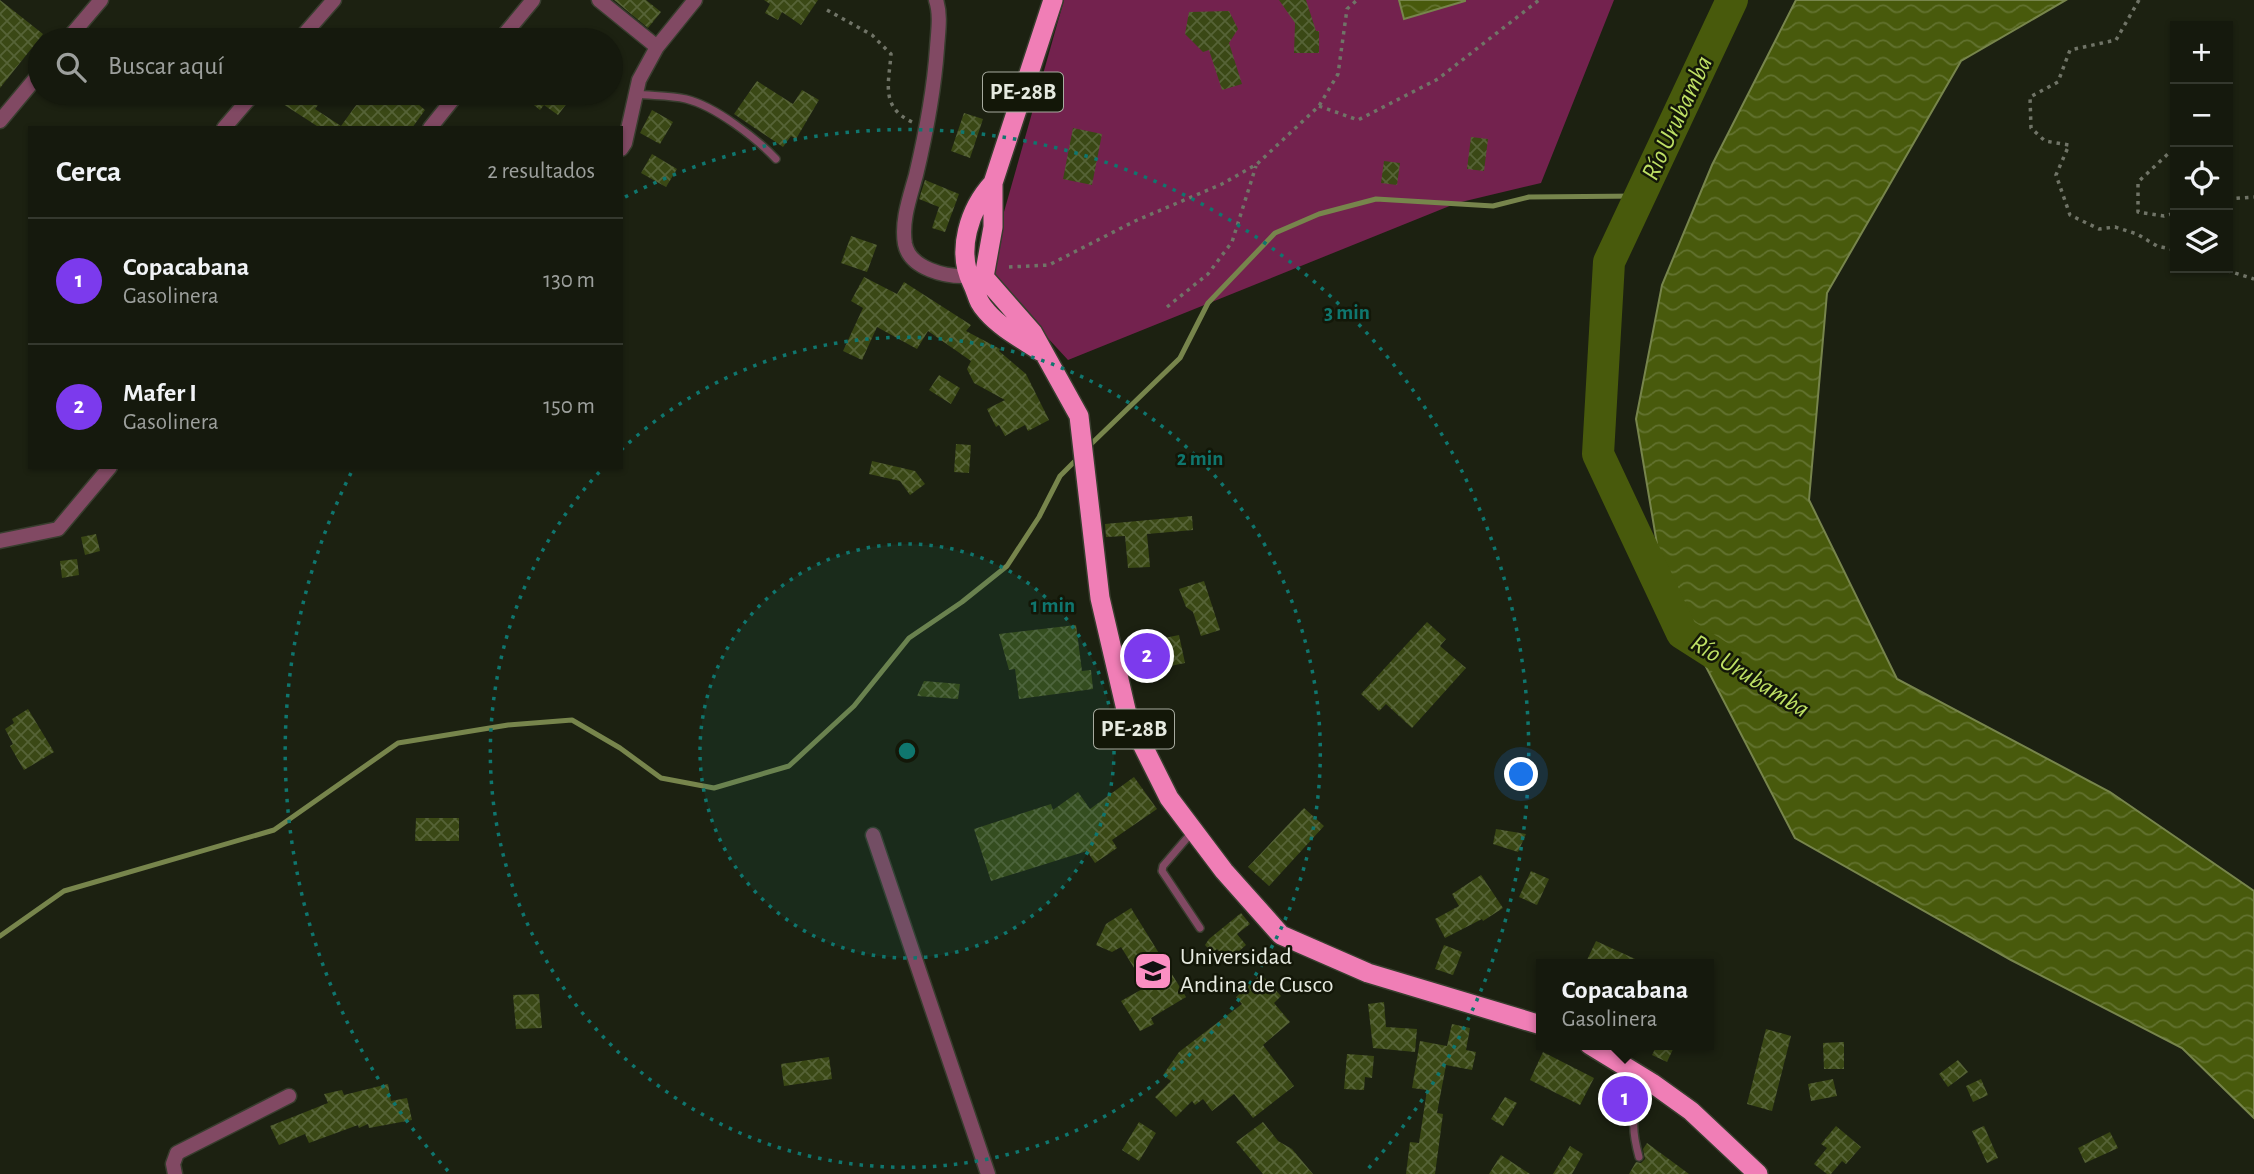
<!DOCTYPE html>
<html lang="es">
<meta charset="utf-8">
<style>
:root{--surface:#15190d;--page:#1e2216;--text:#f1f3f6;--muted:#9da09d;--line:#34382e;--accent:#7c3aed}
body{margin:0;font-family:"Alegreya Sans",sans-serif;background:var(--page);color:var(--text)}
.controls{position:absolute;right:21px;top:21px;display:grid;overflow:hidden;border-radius:0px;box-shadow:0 2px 5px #0004}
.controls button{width:63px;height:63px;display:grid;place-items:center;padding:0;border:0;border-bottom:2px solid var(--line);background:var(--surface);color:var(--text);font:35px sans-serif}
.you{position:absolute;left:1522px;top:775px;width:24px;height:24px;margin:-18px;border:5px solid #fff;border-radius:50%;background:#1a73e8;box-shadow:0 0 0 10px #1a73e833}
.badge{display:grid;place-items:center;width:46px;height:46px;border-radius:50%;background:var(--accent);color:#fff;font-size:23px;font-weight:700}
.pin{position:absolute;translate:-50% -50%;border:4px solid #fff;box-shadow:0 2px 7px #0006}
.popup{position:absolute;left:1536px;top:959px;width:178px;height:91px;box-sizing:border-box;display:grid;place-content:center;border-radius:0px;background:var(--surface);filter:drop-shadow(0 2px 5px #0005);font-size:23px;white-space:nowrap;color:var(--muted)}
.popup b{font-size:26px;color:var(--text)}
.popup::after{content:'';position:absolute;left:50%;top:100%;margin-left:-14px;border:14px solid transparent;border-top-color:var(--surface)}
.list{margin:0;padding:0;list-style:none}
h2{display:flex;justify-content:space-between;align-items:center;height:91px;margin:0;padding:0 28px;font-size:30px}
h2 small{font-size:23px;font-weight:400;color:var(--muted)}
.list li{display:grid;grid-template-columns:46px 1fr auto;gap:21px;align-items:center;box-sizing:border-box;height:126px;padding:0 28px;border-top:2px solid var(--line)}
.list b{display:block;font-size:26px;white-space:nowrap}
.list p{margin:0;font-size:23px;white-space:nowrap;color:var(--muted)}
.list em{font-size:23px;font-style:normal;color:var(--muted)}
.icon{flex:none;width:38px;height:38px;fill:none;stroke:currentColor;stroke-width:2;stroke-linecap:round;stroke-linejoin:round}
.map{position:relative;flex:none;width:2254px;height:1174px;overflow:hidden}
.search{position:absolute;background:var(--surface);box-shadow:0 2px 5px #0004;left:28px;top:28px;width:595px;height:77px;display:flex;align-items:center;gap:18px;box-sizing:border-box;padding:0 24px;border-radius:38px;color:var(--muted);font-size:26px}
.panel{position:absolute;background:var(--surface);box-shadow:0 2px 5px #0004;left:28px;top:126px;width:595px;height:343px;border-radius:0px}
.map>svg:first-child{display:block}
.park{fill:#73224e}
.water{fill:url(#water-waves);stroke:#77854c;stroke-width:2}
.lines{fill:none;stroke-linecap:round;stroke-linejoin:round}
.stream{stroke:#77854c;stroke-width:5}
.river{stroke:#485a0c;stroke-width:32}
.building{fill:url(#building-cross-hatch)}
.service-casing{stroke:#383d2e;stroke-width:10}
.minor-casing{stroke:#383d2e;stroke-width:17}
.trunk-casing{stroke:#383d2e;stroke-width:22}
.path{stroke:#707467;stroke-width:3.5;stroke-dasharray:3.5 5;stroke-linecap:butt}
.service{stroke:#814963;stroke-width:7}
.minor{stroke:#814963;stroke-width:14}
.trunk{stroke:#f07eb6;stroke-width:19}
.ring{fill:none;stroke:#0f766e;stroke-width:3.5;stroke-dasharray:3.5 7}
.labels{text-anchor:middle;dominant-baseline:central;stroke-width:5;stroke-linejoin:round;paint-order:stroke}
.shield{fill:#131708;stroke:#a7ab9f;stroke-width:2}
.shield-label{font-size:23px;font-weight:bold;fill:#e6eae0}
.poi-label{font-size:24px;fill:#e6eae0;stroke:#131708;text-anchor:start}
.water-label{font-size:26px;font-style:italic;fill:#bee064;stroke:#131708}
.centre{fill:#0f766e;stroke:#131708;stroke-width:3.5}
.ring-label{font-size:21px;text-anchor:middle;font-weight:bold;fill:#0f766e;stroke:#131708;stroke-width:5;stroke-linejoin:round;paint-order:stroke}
</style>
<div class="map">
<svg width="2254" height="1174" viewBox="0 0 2254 1174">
<defs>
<pattern id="water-waves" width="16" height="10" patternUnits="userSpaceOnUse" patternTransform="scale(1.75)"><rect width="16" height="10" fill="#485a0c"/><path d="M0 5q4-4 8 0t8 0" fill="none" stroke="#62722f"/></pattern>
<pattern id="building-cross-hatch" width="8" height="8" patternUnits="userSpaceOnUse" patternTransform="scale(1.75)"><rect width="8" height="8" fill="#3a4815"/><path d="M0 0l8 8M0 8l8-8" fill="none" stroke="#566337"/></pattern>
</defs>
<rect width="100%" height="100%" fill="#1c2111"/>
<path class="park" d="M1064 0H1614L1541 183 1457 203 1068 360 987 272Z"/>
<path class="water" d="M1399 0H1465V1L1404 19Z
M1796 0H2066L1961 61 1827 293 1809 500 1897 679 2110 792 2254 891V1118L2182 1048 2011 960 1795 838 1664 586 1636 419 1662 285 1712 165Z"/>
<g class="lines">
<path class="stream" d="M1088 447 1180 358 1208 303 1275 233 1319 214 1376 199 1493 206 1529 197 1640 196
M0 936 64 891 274 830 398 743 508 725 572 720 620 748 661 778 714 788 789 766 854 706 909 638 962 602 1007 566 1039 517 1060 476 1079 457"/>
<path class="river" d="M1729 663 1682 633 1598 454 1609 262 1732 0"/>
</g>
<path class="building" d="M0 0 43 34 0 88Z
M614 0H646L661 12 648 28Z
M764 0H818L801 25 782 12 778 20 765 13 770 4Z
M1279 0H1306L1316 31H1319V53H1294L1295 23Z
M1229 11 1238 29 1229 43 1242 84 1222 90 1209 50 1203 52 1185 34 1189 12Z
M757 81 793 104 802 90 819 100 796 139 791 136 783 147 734 114Z
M291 93H327L315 109 341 126 362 97 418 104 425 110 412 128H320L283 104Z
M528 93H575L558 115 544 105 540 110 529 101 532 96Z
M652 110 673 122 660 144 640 133Z
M964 113 983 119 970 158 951 151Z
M1073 128 1102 134 1092 185 1063 179Z
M1471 137 1488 139 1484 171 1467 169Z
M652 154 677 169 666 187 641 173Z
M1384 161 1400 163 1397 185 1381 183Z
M925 180 959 194 945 232 932 228 939 207 919 199Z
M851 236 877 245 867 272 841 263Z
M864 277 897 294 904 282 971 325 966 331 1000 349 999 351 1026 374 1049 420 1028 431 1025 425 1005 436 999 425 996 427 987 409 1005 400 974 383 967 369 971 361 928 331 917 349 877 327 862 360 843 351 863 308 851 301Z
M939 375 960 388 951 404 929 390Z
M956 444 971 445 969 473 954 472Z
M872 461 915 471 925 484 910 495 900 481 869 474Z
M1192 516 1193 530 1147 534 1150 567 1128 568 1125 536 1106 537 1105 524Z
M96 534 100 551 85 555 81 537Z
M77 559 79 575 62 578 60 561Z
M1204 581 1220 630 1201 636 1193 612 1186 607 1179 589Z
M1427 622 1446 639 1440 646 1466 668 1412 728 1386 704 1379 711 1361 694Z
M1076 625 1082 671 1091 670 1093 689 1019 699 1015 669 1009 670 999 634Z
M1179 635 1185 663 1141 672 1135 644Z
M924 681 960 684 958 699 917 696Z
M28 709 54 752 24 770 10 746 13 744 5 729 14 723 12 719Z
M1134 777 1157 809 1112 840 1117 848 1095 863 1087 851 991 881 974 829 1051 804 1053 810 1078 792 1090 809Z
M1304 808 1324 826 1269 886 1248 867Z
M416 818H459V841H415Z
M1496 829 1526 834 1518 852 1493 844Z
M1531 871 1549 879 1537 905 1519 897Z
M1481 875 1503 908 1483 921 1482 919 1445 938 1435 919 1459 906 1452 894Z
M1131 908 1186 997 1151 1018 1154 1024 1140 1031 1121 1001 1146 987 1121 947 1112 952 1096 945 1106 924Z
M1241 913 1250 924 1237 934 1246 945 1228 961 1217 949 1212 953 1205 945 1209 939Z
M1596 941 1646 964H1597L1587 960Z
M1444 945 1462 952 1453 975 1435 969Z
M1261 974 1281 996 1274 1003 1290 1022 1263 1045 1294 1086 1253 1118 1234 1094 1212 1111 1203 1099 1195 1105 1192 1101 1176 1117 1155 1097 1171 1081 1163 1075 1179 1052 1242 1004 1236 997Z
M539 994 542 1028 516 1029 513 995Z
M1384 1002 1386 1027 1417 1029 1415 1052 1373 1048 1368 1004Z
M1452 1024 1470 1028 1466 1050 1476 1052 1472 1070 1446 1065 1437 1113 1443 1114 1435 1174H1406L1410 1142 1419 1143 1427 1090 1412 1088 1420 1041 1447 1046Z
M1766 1029 1791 1036 1772 1111 1747 1104Z
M1844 1042V1069H1824L1823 1043Z
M1657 1045H1675L1667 1062 1652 1055Z
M1543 1052 1594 1078 1580 1105 1530 1080Z
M1347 1054 1374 1056 1372 1078 1365 1077 1364 1090 1344 1089Z
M829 1057 832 1079 784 1086 781 1064Z
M1958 1060 1968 1072 1948 1087 1939 1074Z
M1833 1079 1837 1096 1811 1101 1808 1084Z
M1981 1079 1988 1095 1973 1102 1966 1086Z
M388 1084 391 1101 407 1098 412 1120 369 1128 368 1124 359 1128 358 1125 309 1143 305 1134 279 1145 270 1126 328 1103 324 1094 342 1090 344 1095Z
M1505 1097 1517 1103 1503 1126 1491 1119Z
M1139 1122 1156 1133 1139 1161 1122 1150Z
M1263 1122 1278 1141 1292 1149 1313 1174H1263L1236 1142Z
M1836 1126 1861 1147 1846 1164 1842 1161 1831 1174H1827L1814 1164 1827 1148 1821 1144Z
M1984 1126 1998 1158 1987 1163 1972 1131Z
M2110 1132 2118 1148 2085 1163 2078 1148Z
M1647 1143 1689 1174H1629L1636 1162 1641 1163 1645 1159 1643 1149Z
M1570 1146 1583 1154 1572 1174H1553Z
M1501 1155 1530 1174H1489Z"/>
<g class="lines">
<defs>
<path id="service" d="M636 94C652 96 670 95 686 99 715 106 756 138 776 159
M1193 831 1163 866 1162 871 1200 928
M1639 1157C1630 1124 1631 1112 1652 1084"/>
<path id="minor" d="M599 0 657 47
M936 0C941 15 938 32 937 48 934 91 926 133 916 175 910 197 901 221 905 244 910 269 946 277 967 276
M67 40 101 0
M299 40 334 0
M500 40 533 0
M0 121 40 73
M224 128 254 93
M430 128 458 93
M621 149 625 143 639 80 657 47 695 0
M0 541 58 529 110 467
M873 835 988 1174
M175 1174 173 1164 177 1153 289 1096"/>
<path id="trunk" d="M1053 0 993 183V227L984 277 1033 333 1079 416 1100 598 1127 714 1169 798 1224 871 1281 935 1368 973 1541 1025
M993 183C969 209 956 251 972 283 978 295 976 300 987 312 1001 328 1022 339 1040 351
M1590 1045 1652 1083 1691 1111 1758 1174"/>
</defs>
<use href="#service" class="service-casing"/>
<use href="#minor" class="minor-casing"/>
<use href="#trunk" class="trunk-casing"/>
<path class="path" d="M2139 0 2116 40 2070 50 2058 82 2030 97 2031 128 2045 141 2069 145 2056 175 2070 215 2099 229 2115 227 2137 234 2157 246 2175 250
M827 10 872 35 891 54C889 83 880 107 912 122
M1319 106 1358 120 1438 79 1539 0
M2175 153 2170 152 2138 182V212L2164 216 2175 213
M2228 199 2254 197
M1009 267 1049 265 1135 221 1222 184 1257 164 1319 106 1338 74 1347 9 1357 0
M2219 268 2254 279
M1167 307 1208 274 1232 242 1256 166"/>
<use href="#service" class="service"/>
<use href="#minor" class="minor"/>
<use href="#trunk" class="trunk"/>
</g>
<circle cx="907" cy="751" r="207" fill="#0f766e" fill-opacity=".12"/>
<g class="ring">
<circle cx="907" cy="751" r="207"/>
<path d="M621 450A415 415 0 1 1 603 468"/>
<path d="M448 1171A622 622 0 0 1 353 469M625 197A622 622 0 0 1 1366 1171"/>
</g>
<defs>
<symbol id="university-square" viewBox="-11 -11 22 22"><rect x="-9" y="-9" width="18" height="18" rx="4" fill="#fc8fc3" stroke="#131708"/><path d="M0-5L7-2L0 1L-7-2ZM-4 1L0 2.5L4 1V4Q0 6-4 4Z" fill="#111"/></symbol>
</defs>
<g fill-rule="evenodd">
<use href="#university-square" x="1131" y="949" width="44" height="44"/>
</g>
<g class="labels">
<g class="shield">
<rect x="983" y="72.5" width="80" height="39" rx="5"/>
<rect x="1094" y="709.5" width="80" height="39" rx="5"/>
</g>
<g class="shield-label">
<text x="1023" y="92">PE-28B</text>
<text x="1134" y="729">PE-28B</text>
</g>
<g class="poi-label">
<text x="1180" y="957">Universidad<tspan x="1180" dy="28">Andina de Cusco</tspan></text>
</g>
<g class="water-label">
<text transform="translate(1677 118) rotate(-65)">Río Urubamba</text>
<text transform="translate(1750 676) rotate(32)">Río Urubamba</text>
</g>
</g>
<circle cx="907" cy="751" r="10" class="centre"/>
<g class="ring-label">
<text x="1347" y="319">3 min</text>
<text x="1200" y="465">2 min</text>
<text x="1053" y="612">1 min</text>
</g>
</svg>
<div class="controls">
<button>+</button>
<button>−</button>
<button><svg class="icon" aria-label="locate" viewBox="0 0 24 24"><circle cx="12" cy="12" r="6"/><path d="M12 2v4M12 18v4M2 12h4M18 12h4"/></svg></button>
<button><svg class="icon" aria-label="layers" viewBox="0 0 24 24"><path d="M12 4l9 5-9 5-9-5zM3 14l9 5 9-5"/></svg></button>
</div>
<div class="you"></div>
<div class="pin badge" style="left:1625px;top:1099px">1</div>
<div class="popup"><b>Copacabana</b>Gasolinera</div>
<div class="pin badge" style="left:1147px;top:656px">2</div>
<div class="search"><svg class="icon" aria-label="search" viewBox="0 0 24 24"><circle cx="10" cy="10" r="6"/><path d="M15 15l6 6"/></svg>Buscar aquí</div>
<section class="panel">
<h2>Cerca<small>2 resultados</small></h2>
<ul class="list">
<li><span class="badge">1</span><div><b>Copacabana</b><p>Gasolinera</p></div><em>130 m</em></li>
<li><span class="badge">2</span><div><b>Mafer I</b><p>Gasolinera</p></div><em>150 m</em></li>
</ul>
</section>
</div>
